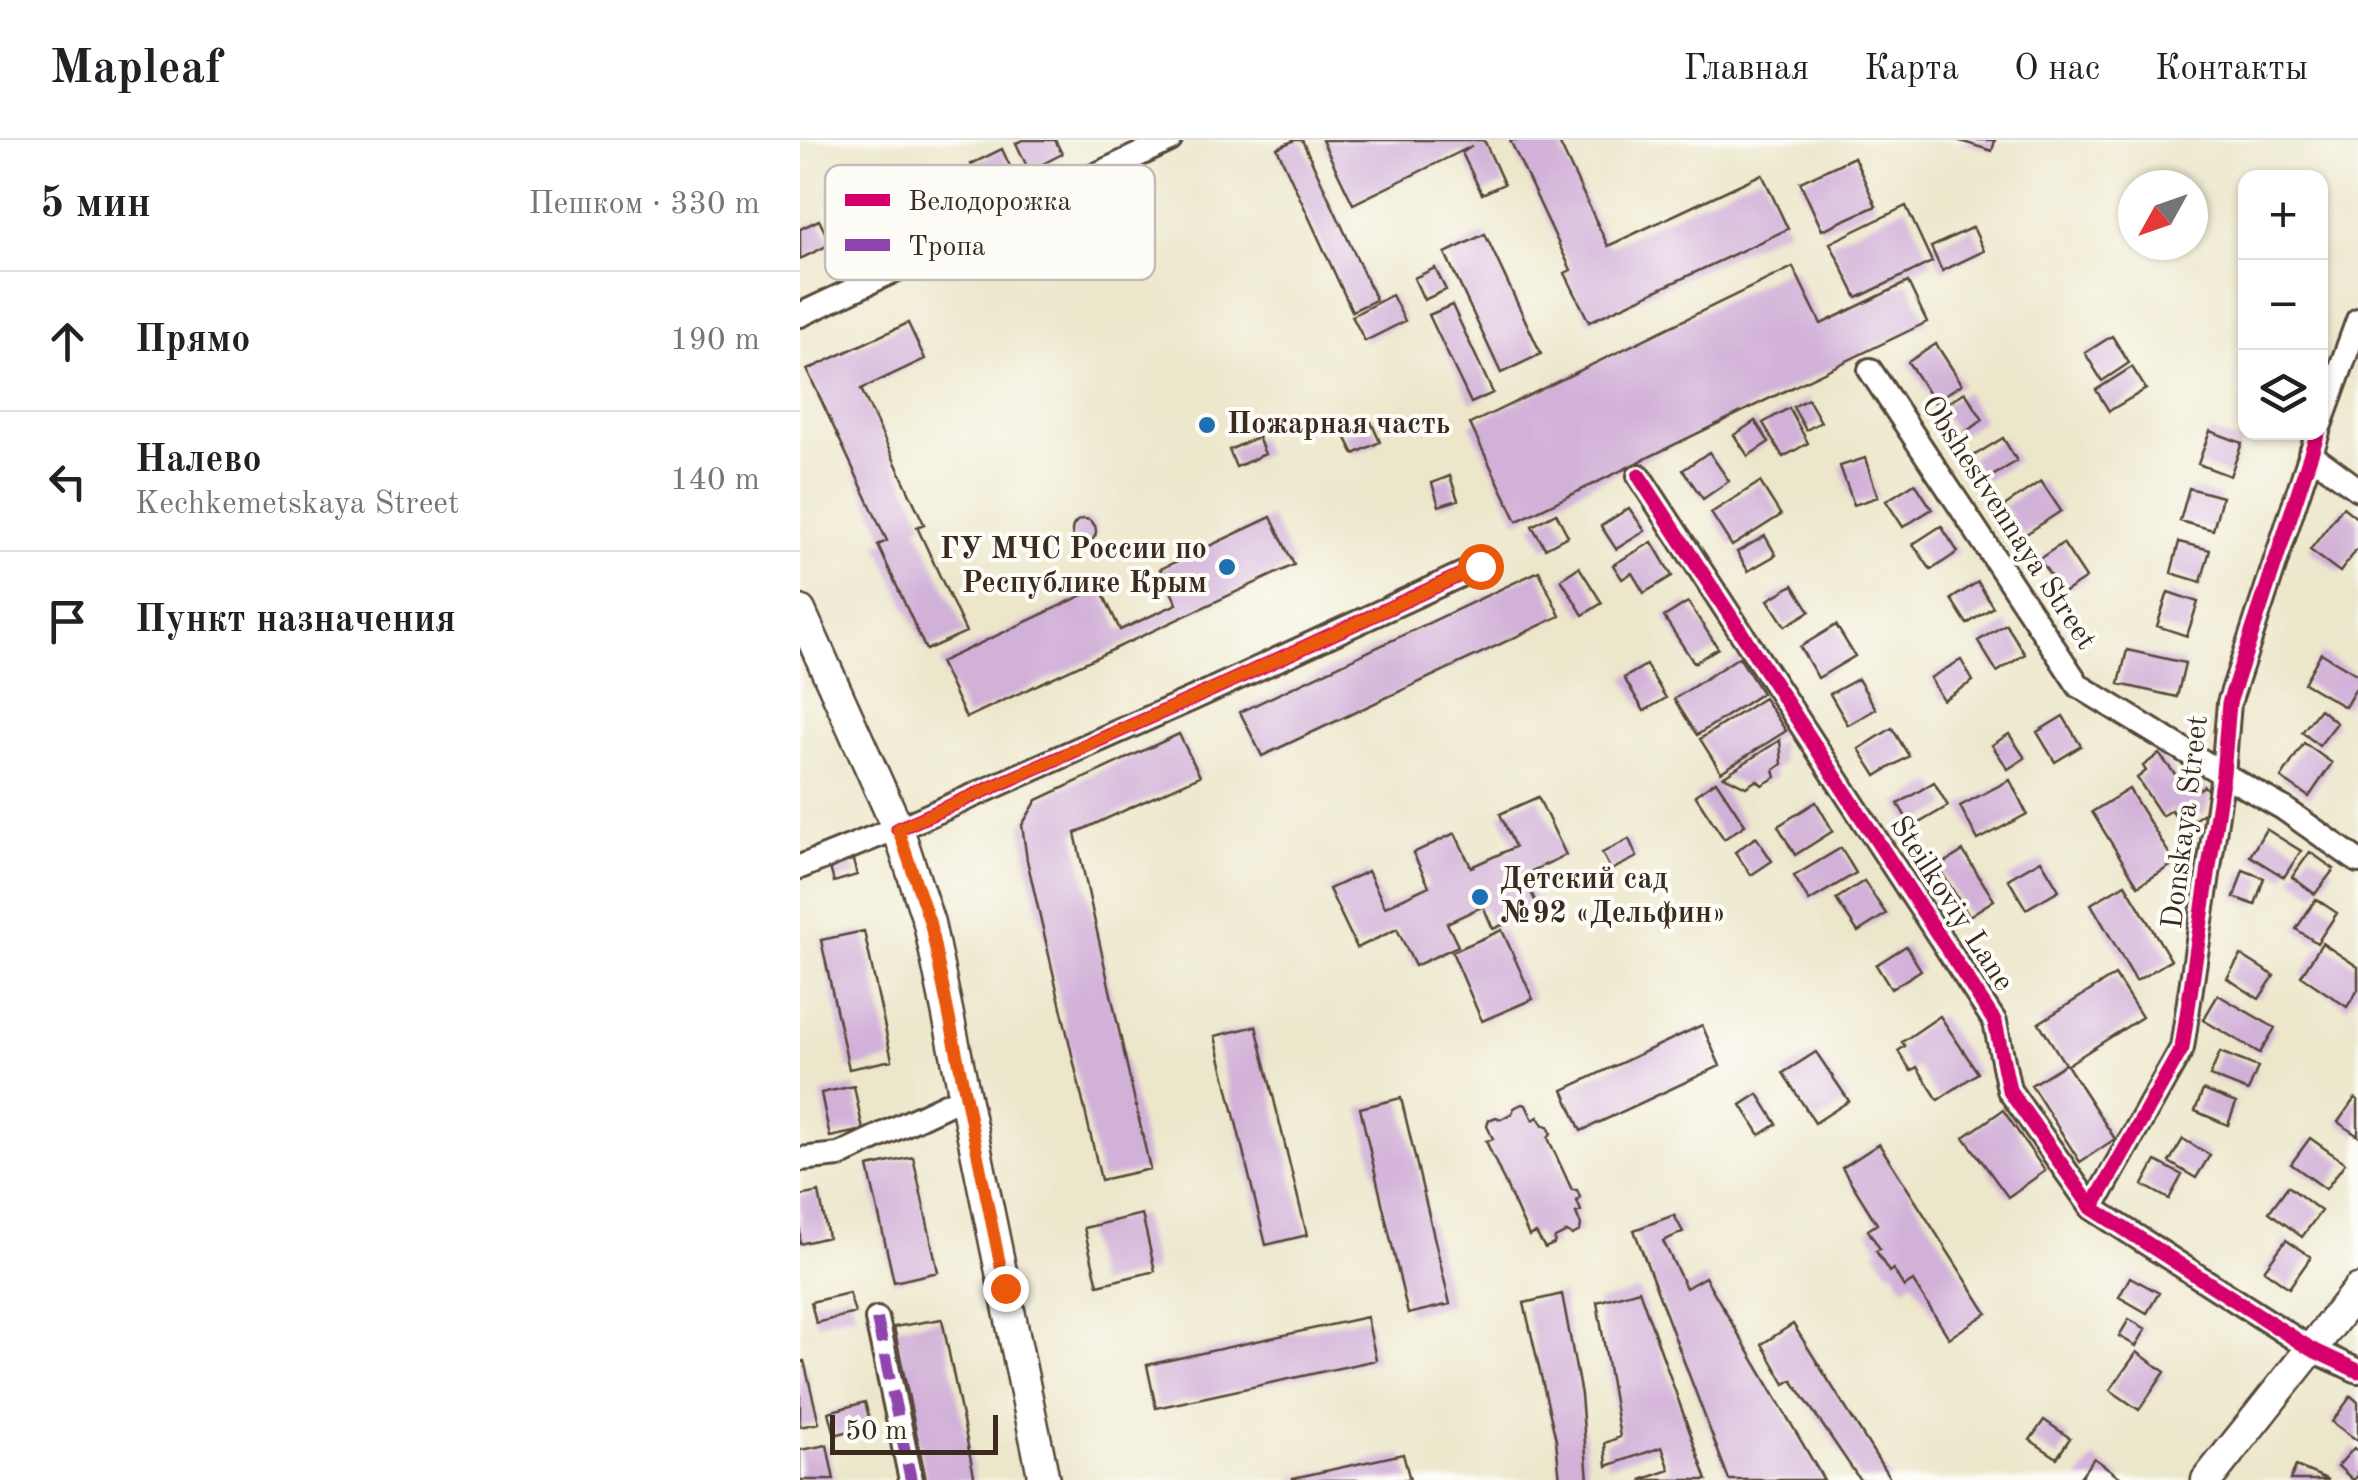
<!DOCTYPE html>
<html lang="ru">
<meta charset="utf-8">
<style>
:root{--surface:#fff;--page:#f2f2f2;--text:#202124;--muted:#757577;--line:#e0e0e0}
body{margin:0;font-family:"Old Standard TT",serif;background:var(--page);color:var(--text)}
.controls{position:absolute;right:30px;top:30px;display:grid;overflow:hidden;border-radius:20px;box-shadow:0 2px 8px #0004}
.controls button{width:90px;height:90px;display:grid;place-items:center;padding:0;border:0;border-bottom:2px solid var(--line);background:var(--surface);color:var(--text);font:50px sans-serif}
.compass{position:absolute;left:1318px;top:30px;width:90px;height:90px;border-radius:50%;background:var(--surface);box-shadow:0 2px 8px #0004;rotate:230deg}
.scale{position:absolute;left:30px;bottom:25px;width:168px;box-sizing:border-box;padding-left:10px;border:5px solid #3b2a1e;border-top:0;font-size:28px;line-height:35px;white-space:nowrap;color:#3b2a1e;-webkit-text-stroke:8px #fdfcf7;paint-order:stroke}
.stop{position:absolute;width:30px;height:30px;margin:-22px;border:8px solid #ea580c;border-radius:50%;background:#fff}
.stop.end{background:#ea580c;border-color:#fff;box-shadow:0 2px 10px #0008}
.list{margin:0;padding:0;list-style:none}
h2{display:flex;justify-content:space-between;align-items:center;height:130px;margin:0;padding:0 40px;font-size:42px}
h2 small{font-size:32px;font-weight:400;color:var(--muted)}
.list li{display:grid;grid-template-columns:65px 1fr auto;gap:30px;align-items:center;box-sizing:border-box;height:140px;padding:0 40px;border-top:2px solid var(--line)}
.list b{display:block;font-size:38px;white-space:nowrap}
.list p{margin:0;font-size:32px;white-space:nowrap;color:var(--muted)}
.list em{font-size:32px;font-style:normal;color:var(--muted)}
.icon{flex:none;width:55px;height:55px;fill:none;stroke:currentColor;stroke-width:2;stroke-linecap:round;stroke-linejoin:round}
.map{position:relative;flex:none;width:1558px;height:1340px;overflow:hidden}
header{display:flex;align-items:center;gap:60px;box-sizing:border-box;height:140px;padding:0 50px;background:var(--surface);border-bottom:2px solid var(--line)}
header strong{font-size:48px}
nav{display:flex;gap:55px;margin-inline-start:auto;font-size:35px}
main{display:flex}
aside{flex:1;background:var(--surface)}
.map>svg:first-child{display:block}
.building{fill:#d2b1d8}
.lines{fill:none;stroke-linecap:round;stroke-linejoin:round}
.minor-casing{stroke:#564638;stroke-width:28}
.major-casing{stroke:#564638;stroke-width:35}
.minor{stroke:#fff;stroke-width:22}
.major{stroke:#fff;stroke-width:30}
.quiet{stroke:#8e44ad;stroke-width:12;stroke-dasharray:25 12;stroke-linecap:butt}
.cycleway-casing{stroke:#fdfcf7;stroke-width:21}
.cycleway{stroke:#d6006c;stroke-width:15}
.route{stroke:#ea580c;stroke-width:12}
.poi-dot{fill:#1f6fb2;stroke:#fdfcf7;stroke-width:4}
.labels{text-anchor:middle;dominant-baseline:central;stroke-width:8;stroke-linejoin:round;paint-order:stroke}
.poi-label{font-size:30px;font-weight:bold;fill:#3b2a1e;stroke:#fdfcf7;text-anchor:start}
.street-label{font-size:30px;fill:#3b2a1e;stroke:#fdfcf7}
.key{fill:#fdfcf7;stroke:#c3bdb6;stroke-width:2.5}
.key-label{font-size:28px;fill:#3b2a1e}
</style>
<header>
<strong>Mapleaf</strong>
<nav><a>Главная</a><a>Карта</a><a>О нас</a><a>Контакты</a></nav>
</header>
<main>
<aside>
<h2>5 мин<small>Пешком · 330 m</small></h2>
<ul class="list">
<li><svg class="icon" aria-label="ahead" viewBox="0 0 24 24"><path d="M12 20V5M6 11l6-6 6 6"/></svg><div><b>Прямо</b></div><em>190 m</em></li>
<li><svg class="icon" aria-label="left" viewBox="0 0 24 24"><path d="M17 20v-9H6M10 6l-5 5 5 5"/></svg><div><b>Налево</b><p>Kechkemetskaya Street</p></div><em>140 m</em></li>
<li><svg class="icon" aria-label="arrive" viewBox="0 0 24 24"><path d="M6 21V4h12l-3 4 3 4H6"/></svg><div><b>Пункт назначения</b></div></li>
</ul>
</aside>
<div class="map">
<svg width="1558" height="1340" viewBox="0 0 1558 1340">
<rect width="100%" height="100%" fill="#fdfcf7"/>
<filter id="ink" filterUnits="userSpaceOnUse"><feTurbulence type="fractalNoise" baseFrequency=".01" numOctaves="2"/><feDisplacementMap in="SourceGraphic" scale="20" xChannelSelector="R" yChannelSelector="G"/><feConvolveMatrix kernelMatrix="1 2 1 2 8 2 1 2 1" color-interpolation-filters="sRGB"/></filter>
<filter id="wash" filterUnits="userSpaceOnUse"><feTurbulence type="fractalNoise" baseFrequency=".0048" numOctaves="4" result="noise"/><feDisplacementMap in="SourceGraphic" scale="40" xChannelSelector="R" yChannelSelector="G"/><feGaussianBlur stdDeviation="2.25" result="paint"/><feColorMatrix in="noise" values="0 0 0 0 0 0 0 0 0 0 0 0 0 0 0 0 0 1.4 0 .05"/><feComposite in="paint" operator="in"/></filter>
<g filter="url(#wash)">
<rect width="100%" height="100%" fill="#ece7cb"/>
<g id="blocks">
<path class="building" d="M223 0H255L262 14 229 31 216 3Z
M495 0H502L576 160 552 171 477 8Z
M522 0H682L685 2 704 44 682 54 662 13 672 6 553 64Z
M710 0H758L808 106 962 34 988 89 789 182 765 133 771 130Z
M1157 0H1195L1192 11Z
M202 9 214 35 184 50 171 24Z
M1054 17 1076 66 1022 90 1000 42Z
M1106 66 1132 122 1057 158 1030 103Z
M19 80 31 104 0 119V89Z
M1173 87 1184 111 1142 131 1131 107Z
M685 94 741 214 701 233 645 113Z
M993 127 1021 184 1108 142 1127 182 717 381 670 284Z
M635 128 646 150 624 160 614 138Z
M592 155 605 181 565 201 552 176Z
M652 165 693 253 671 263 629 175Z
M108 183 125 219 61 249 124 384 117 387 166 492 126 510 78 405 87 401 7 230Z
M1312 196 1329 223 1302 241 1285 213Z
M1136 204 1162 244 1134 262 1108 222Z
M1332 227 1346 249 1309 271 1296 250Z
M1165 252 1183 280 1158 297 1140 268Z
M1008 259 1021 282 1006 290 993 267Z
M989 268 1008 303 983 317 963 283Z
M955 281 969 302 948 316 934 295Z
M571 282 580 302 554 314 544 294Z
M1410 291 1442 303 1430 336 1398 324Z
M458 297 465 314 436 327 429 310Z
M1203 298 1217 321 1184 341 1170 318Z
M909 312 929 341 903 359 883 330Z
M1065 318 1078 357 1054 365 1040 326Z
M650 336 658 360 639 366 632 343Z
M1241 341 1261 371 1223 396 1204 366Z
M960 342 981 375 932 406 911 373Z
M1115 343 1132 369 1103 387 1086 361Z
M1389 348 1422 357 1413 390 1380 381Z
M1543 367 1558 379V408L1540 432 1510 410Z
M829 368 845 391 816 409 801 386Z
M756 373 768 396 745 408 732 386Z
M471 377 494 425 166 578 140 522 300 447 320 490 377 464 360 429Z
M272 391a12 12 0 1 1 24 0a12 12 0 1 1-24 0Z
M1141 386 1158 412 1131 430 1113 404Z
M965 396 976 415 948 431 937 412Z
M852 402 872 436 844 453 832 433 822 439 813 425Z
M1379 402 1410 410 1401 442 1371 433Z
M1263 403 1286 438 1263 453 1239 419Z
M779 427 802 463 783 475 761 439Z
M739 431 760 476 462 616 440 572Z
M1178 442 1193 467 1167 484 1151 459Z
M993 445 1010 471 985 486 968 460Z
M1368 452 1398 462 1387 496 1357 486Z
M888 462 918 508 894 523 864 477Z
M1206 484 1225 514 1197 532 1178 501Z
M1036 485 1055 516 1018 538 1000 507Z
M1327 510 1385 523 1377 557 1319 544Z
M1521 513 1558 535V545L1545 567 1504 543Z
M939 517 962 553 897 595 874 559Z
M1161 520 1173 541 1143 560 1130 538Z
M846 525 866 558 844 571 824 538Z
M1058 539 1076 569 1048 585 1030 554Z
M964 558 986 591 921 632 900 599Z
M1520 569 1537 583 1519 606 1502 592Z
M1263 576 1281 606 1255 622 1237 592Z
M1092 588 1109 616 1076 636 1059 609Z
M379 594 400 636 275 693 350 1029 301 1040 227 720 222 685 237 660Z
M1209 594 1225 618 1208 629 1192 605Z
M980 600 982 624 974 630 976 637 962 645 957 640 946 647 924 636Z
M1504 603 1532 623 1509 657 1481 638Z
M1359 614 1382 643 1389 638 1398 650 1404 646 1410 653 1407 671 1383 687 1371 670 1362 676 1337 638 1346 631 1343 626Z
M1210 640 1227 674 1178 700 1160 666Z
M916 641 945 685 924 699 895 655Z
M1134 642 1148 666 1112 687 1098 664Z
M1329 649 1375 723 1338 746 1292 672Z
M738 657 766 715 723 735 739 769 693 789 683 766 647 783 658 806 615 826 597 789 557 808 529 749 568 731 585 767 629 746 613 713 655 693 671 727 715 707 700 674Z
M1016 662 1033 691 995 715 978 686Z
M1466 689 1501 711 1484 737 1450 716Z
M956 697 972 721 951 735 935 712Z
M829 699 837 717 811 730 802 713Z
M1041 708 1056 733 1009 761 994 736Z
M1163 711 1194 760 1169 776 1138 727Z
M1510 712 1534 729 1515 754 1492 737Z
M52 717 57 735 34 742 29 724Z
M1241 720 1259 750 1226 769 1208 739Z
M1443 730 1464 738 1455 765 1434 757Z
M1064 741 1086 774 1058 792 1036 759Z
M1325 744 1371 820 1336 841 1291 764Z
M1516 759 1537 773 1517 803 1496 789Z
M702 790 733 859 682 881 652 812Z
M64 791 92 920 49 929 21 800Z
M1522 803 1558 827V850L1547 867 1501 836Z
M1106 806 1121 830 1091 849 1076 825Z
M1441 815 1474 836 1459 859 1427 838Z
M1315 835 1342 877 1267 925 1315 999 1280 1022 1231 945 1265 924 1239 883Z
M1418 855 1475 888 1460 913 1403 880Z
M1140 876 1178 933 1138 960 1117 927 1111 931 1098 911 1105 906 1102 902Z
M902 885 920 926 781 991 763 950Z
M456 886 507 1095 466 1105 415 896Z
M1016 912 1049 961 1015 983 983 933Z
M1420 912 1458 927 1448 951 1410 936Z
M54 946 63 990 30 997 21 953Z
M1403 950 1436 963 1428 985 1395 971Z
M958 954 977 984 960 995 941 965Z
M601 958 650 1164 608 1174 560 968Z
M1555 958 1558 960V996L1538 982Z
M722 964 726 965 733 980 738 977 743 985 748 986 751 993 748 998 772 1050H777L780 1057 777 1061 781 1071 776 1073 781 1085 780 1091 772 1095 767 1092 755 1098 754 1104 745 1108 736 1093 729 1096 686 1001 693 999 687 986 689 980 696 977 701 979 712 973 714 968Z
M1203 970 1245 1031 1208 1057 1164 997Z
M1510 998 1545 1023 1526 1049 1491 1024Z
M1383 999 1410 1015 1396 1038 1369 1022Z
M1079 1004 1187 1173 1149 1198 1113 1141 1104 1147 1093 1129 1089 1132 1076 1111 1080 1109 1068 1090 1077 1084 1042 1028Z
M113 1017 138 1132 94 1142 68 1027Z
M1356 1021 1382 1035 1369 1059 1343 1045Z
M1488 1046 1521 1071 1502 1097 1469 1072Z
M19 1052 28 1097 0 1104V1056Z
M342 1074 355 1131 298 1145 284 1088Z
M874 1075 883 1092 863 1101 886 1148 905 1137 1024 1340H929L834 1090Z
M1486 1100 1511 1117 1489 1148 1464 1130Z
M1330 1137 1359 1153 1347 1173 1319 1157Z
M839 1150 907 1340H841L870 1330 862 1307 807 1326 805 1303 820 1297 797 1162Z
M49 1153 55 1173 16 1183 11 1162Z
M762 1154 781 1255 788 1340H760L756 1300 724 1163Z
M567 1177 576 1220 356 1268 347 1225Z
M142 1179 175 1340H126L94 1187Z
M1329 1179 1346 1189 1336 1206 1319 1196Z
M993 1184 1091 1340H1060L992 1240 985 1244 962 1204Z
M1337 1212 1365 1232 1339 1270 1310 1250Z
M4 1221 19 1283 0 1287V1222Z
M1551 1256 1558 1262V1301L1532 1282Z
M65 1262 71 1285 35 1295 29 1272Z
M1244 1280 1270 1298 1257 1318 1230 1300Z
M27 1305 34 1340H0V1310Z
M1554 1308 1558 1311V1336L1553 1340 1538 1326Z
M603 1314 610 1340H493V1338Z
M1294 1318 1324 1340H1278Z
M1496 1326 1529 1340H1490Z"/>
</g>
</g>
<g filter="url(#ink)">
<use href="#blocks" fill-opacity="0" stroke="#564638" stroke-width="2.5"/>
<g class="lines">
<defs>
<path id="minor" d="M0 175 370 0
M1070 230 1279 546 1423 634 1483 668 1558 721
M1520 285 1558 180
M1510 314 1558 349
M839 336 1195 882 1209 950 1292 1068 1511 1209 1558 1231
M98 689 394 558 680 426
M0 727 97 688
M0 1019 39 1015 165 956
M1292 1068 1382 908 1423 634 1429 563 1518 292
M77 1179 111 1340"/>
<path id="major" d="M0 471 98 689 129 783 244 1340
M1407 1340 1558 1150"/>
</defs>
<use href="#minor" class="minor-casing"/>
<use href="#major" class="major-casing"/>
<use href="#minor" class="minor"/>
<use href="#major" class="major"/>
<path class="quiet" d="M77 1179 111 1340"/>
<defs>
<path id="cycleway" d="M839 336 1195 882 1209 950 1292 1068 1511 1209 1558 1231
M98 689 394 558 680 426
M1292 1068 1382 908 1423 634 1429 563 1518 292"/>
</defs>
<use href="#cycleway" class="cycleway-casing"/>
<use href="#cycleway" class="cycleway"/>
</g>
</g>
<g class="lines" filter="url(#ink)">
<path class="route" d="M205 1148 130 783 98 689 394 558 680 426"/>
</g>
<g class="poi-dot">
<circle cx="407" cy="285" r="10"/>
<circle cx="427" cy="427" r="10"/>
<circle cx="680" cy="757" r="10"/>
</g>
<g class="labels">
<g class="poi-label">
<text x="427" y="285">Пожарная часть</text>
<text x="407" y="410" text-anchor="end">ГУ МЧС России по<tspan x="407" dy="34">Республике Крым</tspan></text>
<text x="700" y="740">Детский сад<tspan x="700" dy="34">№92 «Дельфин»</tspan></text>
</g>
<g class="street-label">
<text transform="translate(1208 383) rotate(57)">Obshestvennaya Street</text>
<text transform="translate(1386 682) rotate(-83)">Donskaya Street</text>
<text transform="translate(1151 764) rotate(57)">Steilkoviy Lane</text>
</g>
</g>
<rect x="25" y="25" width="330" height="115" rx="15" class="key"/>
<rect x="45" y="54" width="45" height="12" fill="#d6006c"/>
<rect x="45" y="99" width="45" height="12" fill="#8e44ad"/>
<g class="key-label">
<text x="108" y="70">Велодорожка</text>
<text x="108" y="115">Тропа</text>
</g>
</svg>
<div class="controls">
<button>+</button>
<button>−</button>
<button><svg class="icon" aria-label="layers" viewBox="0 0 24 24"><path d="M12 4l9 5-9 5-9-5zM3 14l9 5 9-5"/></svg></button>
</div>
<svg class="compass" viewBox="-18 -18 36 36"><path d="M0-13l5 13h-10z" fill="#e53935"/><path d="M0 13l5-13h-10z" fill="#757577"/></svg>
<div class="scale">50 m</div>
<div class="stop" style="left:680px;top:426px"></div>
<div class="stop end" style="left:205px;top:1148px"></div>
</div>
</main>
